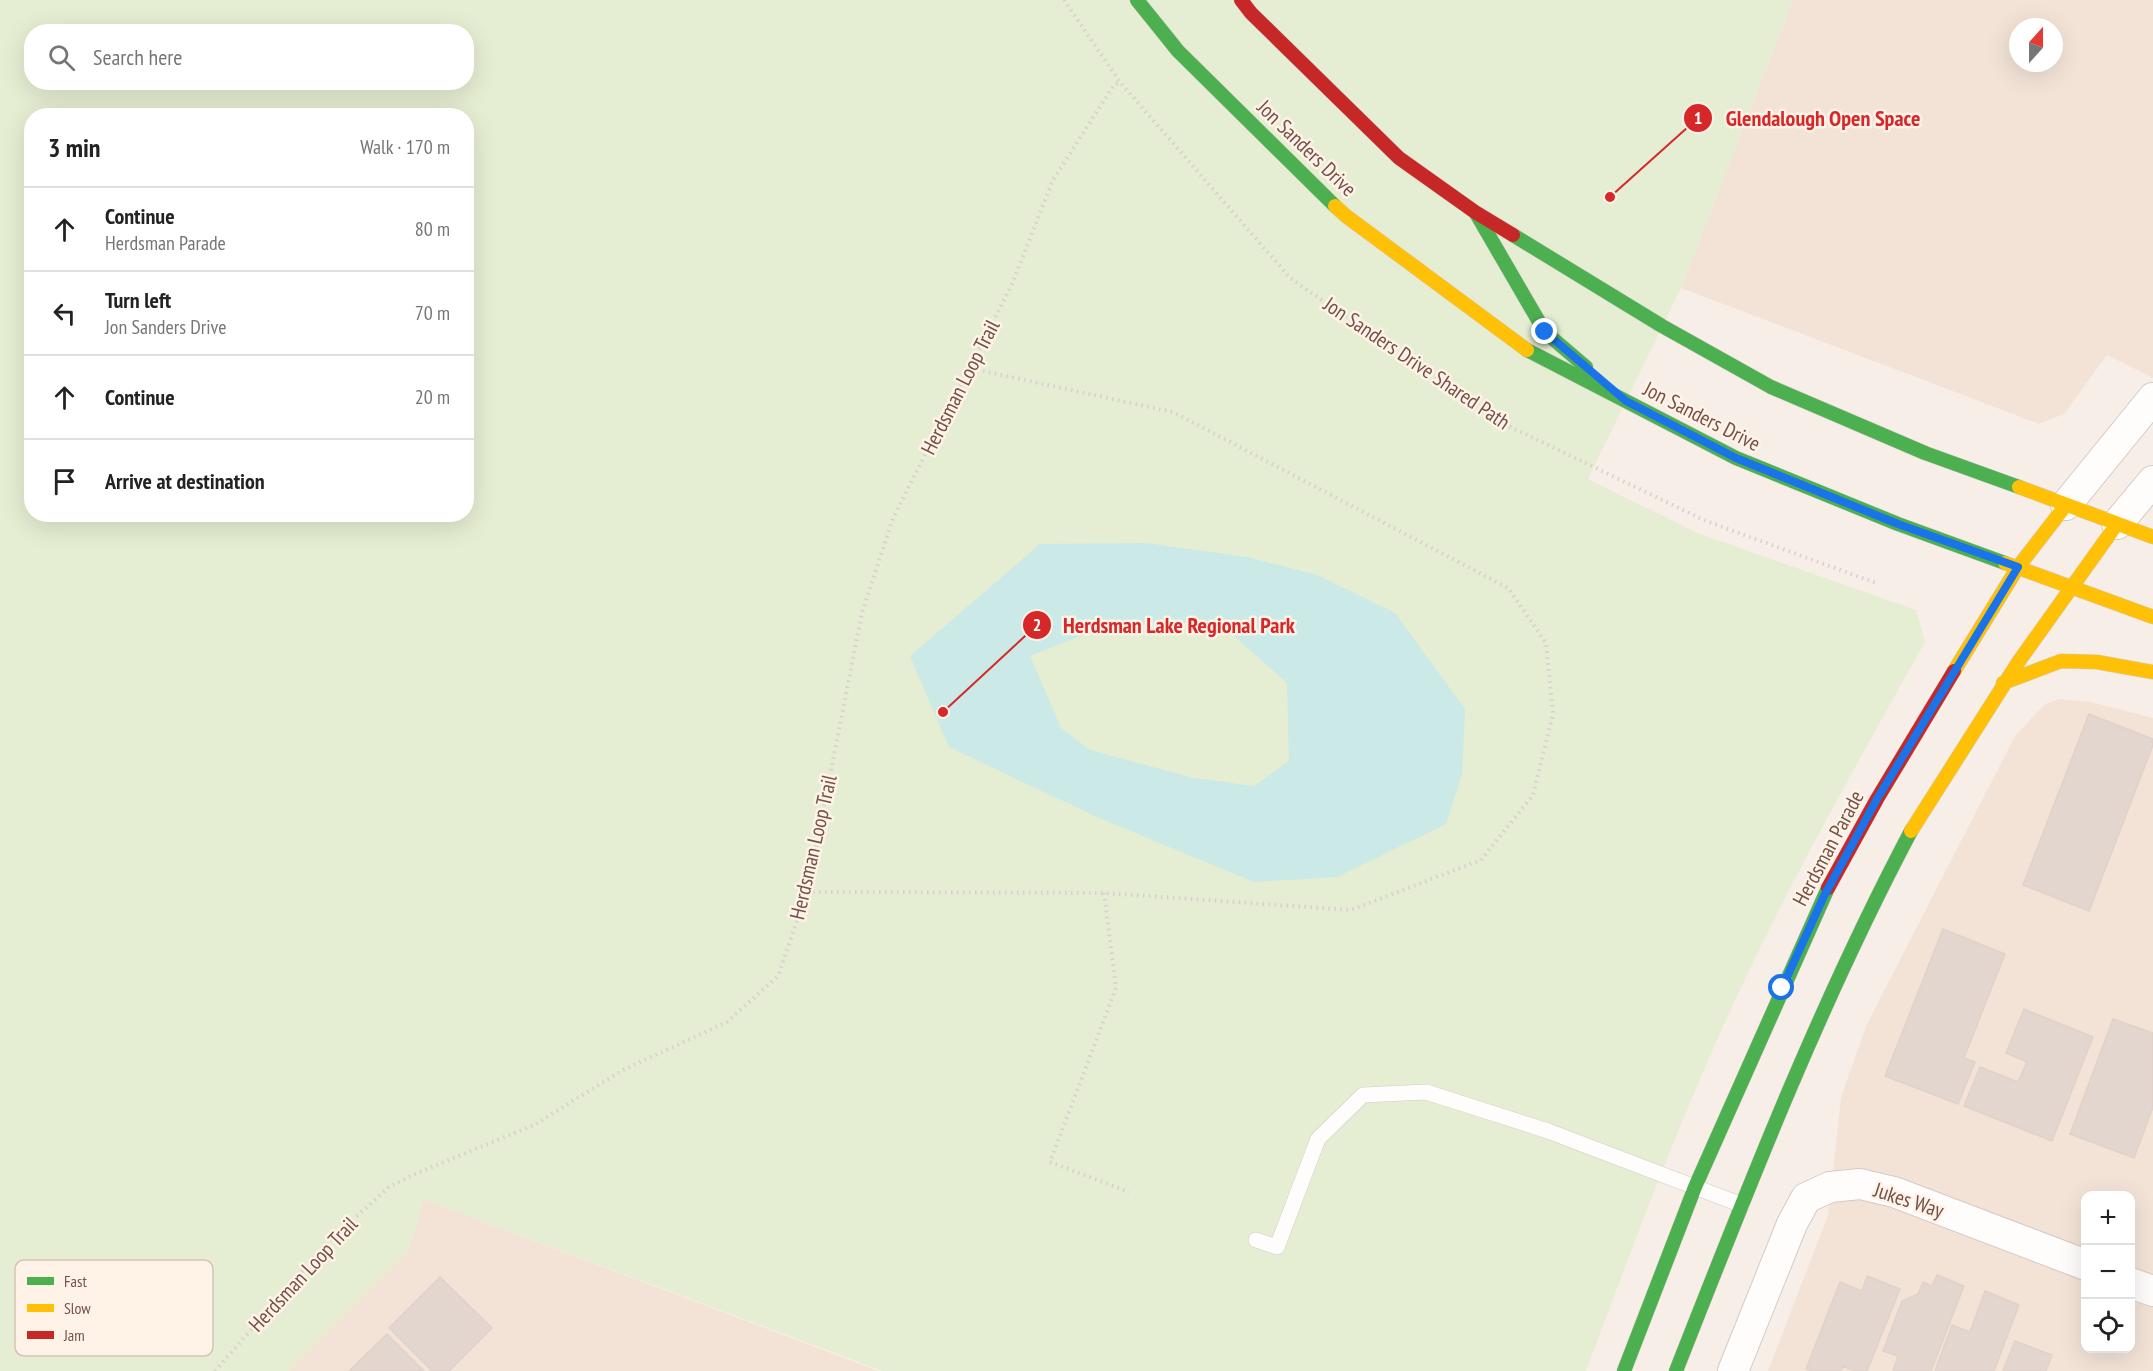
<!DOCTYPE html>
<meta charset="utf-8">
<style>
:root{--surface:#fff;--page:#f2f2f2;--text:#222;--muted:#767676;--line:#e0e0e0}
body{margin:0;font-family:"PT Sans Narrow",sans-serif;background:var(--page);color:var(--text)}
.controls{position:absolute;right:18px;bottom:18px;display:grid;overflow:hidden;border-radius:12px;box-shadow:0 6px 24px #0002}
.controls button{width:54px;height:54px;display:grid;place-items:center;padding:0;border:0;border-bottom:2px solid var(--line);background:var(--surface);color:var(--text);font:30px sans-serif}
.compass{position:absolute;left:2009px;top:18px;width:54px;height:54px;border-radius:50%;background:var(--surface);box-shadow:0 6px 24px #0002;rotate:21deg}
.stop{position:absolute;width:18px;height:18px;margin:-14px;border:4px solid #1a73e8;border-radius:50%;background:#fff}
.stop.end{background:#1a73e8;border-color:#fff;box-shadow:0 2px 6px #0008}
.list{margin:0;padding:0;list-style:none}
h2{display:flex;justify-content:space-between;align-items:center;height:78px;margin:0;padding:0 24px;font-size:26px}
h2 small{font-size:20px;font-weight:400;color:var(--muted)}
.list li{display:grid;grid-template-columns:39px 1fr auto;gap:18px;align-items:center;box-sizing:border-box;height:84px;padding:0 24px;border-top:2px solid var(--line)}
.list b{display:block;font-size:22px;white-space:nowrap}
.list p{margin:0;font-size:20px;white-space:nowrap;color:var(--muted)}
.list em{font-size:20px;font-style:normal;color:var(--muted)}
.icon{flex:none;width:33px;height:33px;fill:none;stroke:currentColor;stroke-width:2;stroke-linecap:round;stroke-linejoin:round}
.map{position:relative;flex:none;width:2153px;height:1371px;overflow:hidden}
.search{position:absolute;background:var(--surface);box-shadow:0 6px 24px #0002;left:24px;top:24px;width:450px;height:66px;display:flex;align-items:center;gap:15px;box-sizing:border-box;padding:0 21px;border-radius:24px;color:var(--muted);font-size:22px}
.panel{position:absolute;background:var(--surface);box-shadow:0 6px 24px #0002;left:24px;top:108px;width:450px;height:414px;border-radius:24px}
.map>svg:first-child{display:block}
.residential{fill:#f3e3d7;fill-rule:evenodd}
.green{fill:#e5edd2;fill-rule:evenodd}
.water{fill:#cae9e7;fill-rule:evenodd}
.building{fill:#e3d6cf;stroke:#e0d1c9;stroke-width:1.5}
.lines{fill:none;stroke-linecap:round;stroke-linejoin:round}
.lane-casing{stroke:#d5cac5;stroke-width:16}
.street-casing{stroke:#d5cac5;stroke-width:32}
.fast-casing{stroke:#d6cac4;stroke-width:15}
.slow-casing{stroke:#d6cac4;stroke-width:15}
.jam-casing{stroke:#d6cac4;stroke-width:15}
.path{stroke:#d9cfcb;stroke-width:4;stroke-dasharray:1.5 4.5;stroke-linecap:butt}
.lane{stroke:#fefdfb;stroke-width:15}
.street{stroke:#fefdfb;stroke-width:30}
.fast{stroke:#4caf50;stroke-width:14}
.slow{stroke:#ffc107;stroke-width:14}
.jam{stroke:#c62828;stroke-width:14}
.route{stroke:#1a73e8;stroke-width:8}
.labels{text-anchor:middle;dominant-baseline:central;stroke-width:5;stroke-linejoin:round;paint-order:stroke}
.street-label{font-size:21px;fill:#755147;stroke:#fff3e8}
.key{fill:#fff3e8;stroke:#d6c2b8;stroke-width:1.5}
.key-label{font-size:16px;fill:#755147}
.leader{fill:none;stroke:#d62828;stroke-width:2}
.callout-dot{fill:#d62828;stroke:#fff3e8;stroke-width:2}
.mark-label{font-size:18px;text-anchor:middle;font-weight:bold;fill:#fff}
.callout-label{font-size:22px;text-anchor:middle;font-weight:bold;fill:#d62828;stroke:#fff3e8;stroke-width:5;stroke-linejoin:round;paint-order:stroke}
</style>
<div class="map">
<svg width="2153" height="1371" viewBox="0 0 2153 1371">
<rect width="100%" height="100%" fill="#f7efe7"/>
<path class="residential" d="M1793 0H2153V378L2107 355 2064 414 2039 424 1681 288ZM2018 27H2054V63H2018Z
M2060 699 2091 702 2153 718V1371H1768L1828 1215 1841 1097 1867 1024 2015 736 2045 704ZM2086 1196H2130V1348H2086Z
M423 1199 879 1371H288L406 1253 417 1226Z"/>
<path class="green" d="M0 0H1793L1681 288 1588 479 1700 534 1916 610 1925 642C1864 751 1802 860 1748 973 1686 1102 1636 1237 1586 1371H883L423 1199 417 1226 406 1253 288 1371H0ZM32 32H466V82H32ZM32 116H466V514H32Z"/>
<path class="water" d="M1146 543 1246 557 1317 575 1395 613 1465 709 1462 774 1446 824 1337 877 1254 882 1097 817 949 747 910 656 1040 544ZM1216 620 1287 683 1289 761 1254 786 1193 778 1090 750 1061 728 1030 656 1101 628Z"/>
<path class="building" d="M2089 714 2153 739V745L2089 911 2023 885Z
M1943 929 2005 954 1964 1058 1975 1062 1958 1104 1885 1076Z
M2024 1009 2093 1037 2052 1141 1964 1106 1980 1067 2018 1082 2027 1062 2006 1053Z
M2113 1019 2153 1033V1107L2134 1158 2070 1134Z
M1937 1275 1964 1286 1931 1371H1893L1898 1356 1883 1351 1902 1301 1918 1294 1923 1282 1932 1286Z
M1867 1276 1900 1289 1867 1371H1854L1843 1366 1841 1371H1812L1806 1369 1840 1282 1862 1291Z
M440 1277 492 1328 449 1371H432L389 1328Z
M1985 1291 2019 1305 1994 1371H1935L1952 1325 1970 1332Z
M387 1334 424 1371H349Z
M2015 1341 2052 1355 2046 1371H2003Z"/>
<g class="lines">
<defs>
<path id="lane" d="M1256 1240 1277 1247 1318 1139 1363 1095 1426 1092 1548 1131 1742 1205"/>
<path id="street" d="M2066 505 2153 398
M2117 524 2153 481
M2130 1283 2153 1291
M1733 1371 1792 1224 1806 1198 1830 1187 1860 1184 1894 1192 2086 1265"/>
<path id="fast" d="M1137 0 1178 51 1335 206
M1477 215 1545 332 1586 367
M1513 235 1662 326 1771 387 1925 453 2019 487
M1527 350 1736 458 1898 524 2005 563
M1624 1371 1695 1187 1828 888
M1676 1371C1748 1188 1819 1005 1911 831"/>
<path id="slow" d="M1335 206 1346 216 1527 350
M2019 487 2153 537
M2005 563 2153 617
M1954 671 2018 567 2066 505
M2003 683 2061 661 2097 662 2153 672
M1911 831 2019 661 2117 524"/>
<path id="jam" d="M1241 0 1251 13 1399 158 1475 212 1513 235
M1828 888 1877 799 1954 671"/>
</defs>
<use href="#lane" class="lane-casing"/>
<use href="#street" class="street-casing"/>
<use href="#fast" class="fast-casing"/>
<use href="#slow" class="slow-casing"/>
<use href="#jam" class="jam-casing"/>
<path class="path" d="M1064 0 1120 82 1290 278 1494 419 1706 521 1876 583
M807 892 1104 893 1351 910 1481 860 1533 795 1553 714 1546 643 1508 588 1173 412 969 368
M1104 893 1116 988 1050 1162 1129 1192
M215 1371 328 1242 389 1187 415 1174 534 1125 623 1070 727 1022 778 976 807 892 862 613 893 518 1012 284 1053 180 1114 85 1120 82"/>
<use href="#lane" class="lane"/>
<use href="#street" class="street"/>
<use href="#fast" class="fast"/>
<use href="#slow" class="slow"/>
<use href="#jam" class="jam"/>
</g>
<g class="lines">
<path class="route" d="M1545 332 1626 401 1736 458 1898 524 2018 567 1877 799 1824 896 1782 988"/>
</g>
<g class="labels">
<g class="street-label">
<text transform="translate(1307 148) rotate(44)">Jon Sanders Drive</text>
<text transform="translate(1417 363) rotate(34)">Jon Sanders Drive Shared Path</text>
<text transform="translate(960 387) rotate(-63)">Herdsman Loop Trail</text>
<text transform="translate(1702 416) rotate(27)">Jon Sanders Drive</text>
<text transform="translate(813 847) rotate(-77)">Herdsman Loop Trail</text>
<text transform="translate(1828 848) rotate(-62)">Herdsman Parade</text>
<text transform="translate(1909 1200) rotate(18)">Jukes Way</text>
<text transform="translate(303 1274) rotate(-47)">Herdsman Loop Trail</text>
</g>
</g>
<rect x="15" y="1260" width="198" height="96" rx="9" class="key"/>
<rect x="27" y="1277" width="27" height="8" fill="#4caf50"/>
<rect x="27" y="1304" width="27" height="8" fill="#ffc107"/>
<rect x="27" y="1331" width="27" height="8" fill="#c62828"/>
<g class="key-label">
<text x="64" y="1287">Fast</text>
<text x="64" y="1314">Slow</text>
<text x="64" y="1341">Jam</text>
</g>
<path class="leader" d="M1610 197L1698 118M943 712L1037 625"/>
<g class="callout-dot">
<circle cx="1610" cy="197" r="6"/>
<circle cx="943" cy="712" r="6"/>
<circle cx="1698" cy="118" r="15"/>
<circle cx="1037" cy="625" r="15"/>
</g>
<g class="mark-label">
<text x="1698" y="124">1</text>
<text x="1037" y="631">2</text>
</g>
<g class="callout-label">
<text x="1823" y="126">Glendalough Open Space</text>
<text x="1179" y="633">Herdsman Lake Regional Park</text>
</g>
</svg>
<div class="controls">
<button>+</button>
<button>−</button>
<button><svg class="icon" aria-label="locate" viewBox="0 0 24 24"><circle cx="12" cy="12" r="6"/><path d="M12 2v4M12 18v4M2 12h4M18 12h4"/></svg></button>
</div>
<svg class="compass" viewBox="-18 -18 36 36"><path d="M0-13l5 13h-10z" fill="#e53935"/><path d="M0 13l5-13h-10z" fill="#767676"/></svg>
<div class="stop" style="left:1782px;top:988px"></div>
<div class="stop end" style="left:1545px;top:332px"></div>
<div class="search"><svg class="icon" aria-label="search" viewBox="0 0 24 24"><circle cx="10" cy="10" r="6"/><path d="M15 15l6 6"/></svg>Search here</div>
<section class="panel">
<h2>3 min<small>Walk · 170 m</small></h2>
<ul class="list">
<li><svg class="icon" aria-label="ahead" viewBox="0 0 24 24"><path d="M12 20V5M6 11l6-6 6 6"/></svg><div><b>Continue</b><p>Herdsman Parade</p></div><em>80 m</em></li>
<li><svg class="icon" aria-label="left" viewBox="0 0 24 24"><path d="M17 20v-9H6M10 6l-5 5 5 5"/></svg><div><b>Turn left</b><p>Jon Sanders Drive</p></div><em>70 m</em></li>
<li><svg class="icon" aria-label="ahead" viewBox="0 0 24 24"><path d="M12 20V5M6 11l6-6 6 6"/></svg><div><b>Continue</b></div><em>20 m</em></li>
<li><svg class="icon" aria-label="arrive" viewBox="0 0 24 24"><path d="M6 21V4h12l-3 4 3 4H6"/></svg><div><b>Arrive at destination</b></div></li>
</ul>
</section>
</div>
